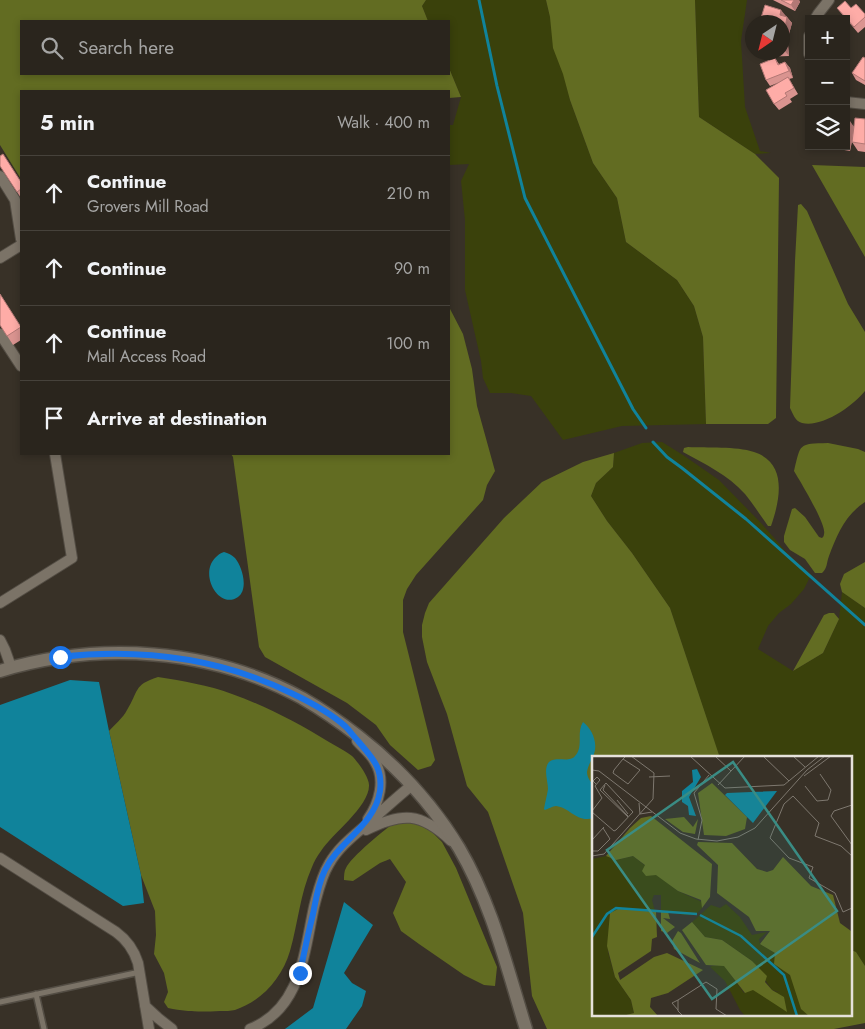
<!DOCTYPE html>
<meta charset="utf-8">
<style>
:root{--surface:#2a251d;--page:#322d26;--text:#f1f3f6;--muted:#a5a5a4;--line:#46423b}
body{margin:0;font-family:Jost,sans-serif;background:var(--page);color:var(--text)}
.controls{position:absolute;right:15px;top:15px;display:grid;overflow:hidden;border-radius:0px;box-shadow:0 2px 8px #0003}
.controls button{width:45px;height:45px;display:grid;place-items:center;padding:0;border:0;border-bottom:1px solid var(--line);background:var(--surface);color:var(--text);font:25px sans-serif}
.compass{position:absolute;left:745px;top:15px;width:45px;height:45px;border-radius:50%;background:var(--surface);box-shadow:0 2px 8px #0003;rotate:215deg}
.stop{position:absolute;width:15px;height:15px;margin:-11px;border:4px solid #1a73e8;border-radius:50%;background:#fff}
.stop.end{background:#1a73e8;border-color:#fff;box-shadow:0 1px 5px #0008}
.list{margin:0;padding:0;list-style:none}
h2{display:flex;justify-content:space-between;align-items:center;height:65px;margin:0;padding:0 20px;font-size:21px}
h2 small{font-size:16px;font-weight:400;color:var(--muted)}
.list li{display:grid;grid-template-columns:32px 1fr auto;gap:15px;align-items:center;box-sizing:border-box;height:75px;padding:0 20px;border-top:1px solid var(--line)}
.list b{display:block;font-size:19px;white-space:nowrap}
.list p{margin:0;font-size:16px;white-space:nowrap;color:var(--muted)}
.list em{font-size:16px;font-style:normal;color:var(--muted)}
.icon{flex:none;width:28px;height:28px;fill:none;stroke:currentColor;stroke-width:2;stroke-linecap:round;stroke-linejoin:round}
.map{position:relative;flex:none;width:865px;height:1029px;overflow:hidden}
.search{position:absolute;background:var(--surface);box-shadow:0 2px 8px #0003;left:20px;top:20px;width:430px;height:55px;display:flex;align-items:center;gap:12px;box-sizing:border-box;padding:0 18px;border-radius:0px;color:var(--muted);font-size:19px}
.panel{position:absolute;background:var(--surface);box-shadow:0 2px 8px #0003;left:20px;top:90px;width:430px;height:365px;border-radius:0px}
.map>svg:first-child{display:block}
.green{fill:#3a410b}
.forest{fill:#626c22}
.water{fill:#10839b}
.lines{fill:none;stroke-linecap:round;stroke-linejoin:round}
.stream{stroke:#10839b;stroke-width:3}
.service-casing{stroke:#534d44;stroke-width:8}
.minor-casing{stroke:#534d44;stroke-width:12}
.tertiary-casing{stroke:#534d44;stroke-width:15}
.service{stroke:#7b7367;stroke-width:5}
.minor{stroke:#7b7367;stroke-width:10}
.tertiary{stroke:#7b7367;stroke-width:12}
.wall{fill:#da9490}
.shaded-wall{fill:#b27875}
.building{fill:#feaca7;stroke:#b27875}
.route{stroke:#1a73e8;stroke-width:6}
.inset-river{fill:none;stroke:#10839b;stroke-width:2.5}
.inset-road{fill:none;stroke:#7e786f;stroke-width:1}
.view{fill:#3a8c84;fill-opacity:0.15;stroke:#3a8c84;stroke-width:2.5}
.inset-edge{fill:none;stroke:#e6e2db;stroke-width:2.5}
</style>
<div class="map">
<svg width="865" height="1029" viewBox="0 0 865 1029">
<rect width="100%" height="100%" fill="#383127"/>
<path class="green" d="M426 0H546L570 100 593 163 617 198 626 242 677 280 694 306 703 337 706 424 622 426 563 440 531 396 511 393H490L483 378 481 361 465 290V220L461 181 469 164 449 165V125H453L461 97 449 68V21H428L422 6Z
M695 0H747L741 41 745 107 760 151 771 153 755 154 699 117Z
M662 442 683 455 719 480 762 524 787 553 811 575 804 589 791 604 779 613 768 626 758 649 793 671 823 653 839 619 842 592 865 608V966L856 952 851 950V758H724L719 756 670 608 632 553 607 521 591 496 596 483 613 467 614 453 642 443Z"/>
<path class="forest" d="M0 0H426L422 6 428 21H21V74H449V68L461 97 449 98V91H21V179L0 145Z
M546 0H695L699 117 755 154 779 178 776 418 768 424H706L703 337 694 306 677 280 626 242 617 198 593 163 570 100 563 74 553 48 550 17Z
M812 165 865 167V257Z
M801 204 807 211 848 304 865 332V391C853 406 822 428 802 423 795 421 793 414 790 408L795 261 798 205Z
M449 307 463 334 472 369 477 406 495 471 487 485 483 500 416 575 407 589 403 600V632L435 760 431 766 418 770 390 745 376 725 347 703 265 657 259 647 233 457 231 454H449Z
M828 443 858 449 865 452V502C845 515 837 535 829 556 826 564 828 567 822 573H815L805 559 790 550 784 542V536L792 509 795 508 805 517 819 537 822 538C823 537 824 536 824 534 827 525 800 481 794 471 801 443 798 444 828 443Z
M688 447C707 448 736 446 754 452 788 463 780 500 771 526H768C761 516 753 504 745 494 728 475 705 464 683 452L684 448Z
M614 453 613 467 596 483 591 496 607 521 632 553 670 608 719 755 724 758H594V1015H851V950L856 952 865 966V1023L834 1029H547L532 996 523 913 488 812 467 786 447 714 427 662 422 637V625L425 613 429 603 504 518 542 482 583 462Z
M865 562V608L842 592 840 584 844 574Z
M829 613H834L839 619 823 653 793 671 824 615Z
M158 677C183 681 208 685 232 694 266 706 298 723 329 742 337 747 346 751 352 756 358 762 369 777 369 785 370 806 332 834 321 851 317 856 314 862 312 867 300 894 298 923 290 951 282 978 262 1001 235 1010 231 1011 225 1011 220 1011 200 1012 188 1012 168 1008L164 1002 168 992 164 973 154 954 156 935 155 911 141 875 109 731C115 724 123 718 127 710 139 691 133 685 158 677Z
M396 822H416L429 829 442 842 456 868 497 967 495 986 484 985 464 975 419 944 401 931 393 913 406 882 390 859 380 863 353 881 344 880C344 876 344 871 346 868 350 858 386 828 396 822Z"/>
<path class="water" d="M224 552C228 553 232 555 235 558 242 566 249 589 238 597 219 610 199 575 215 558 218 555 220 553 224 552Z
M70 680 99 682 109 731 141 875 144 903 123 906 0 827V705Z
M583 722C592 729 598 742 594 754 592 760 588 765 587 772 587 778 591 781 593 786 596 793 594 809 594 818 576 823 571 808 556 806 553 806 548 809 545 810L544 809C545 802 547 796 548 789 548 781 543 769 549 762 556 756 570 763 575 756 584 746 576 733 583 722Z
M344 902 373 925 344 973 352 983 366 991 362 1006 346 1029H285L313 1008Z"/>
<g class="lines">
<path class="stream" d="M479 0 497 86 525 198 633 409 646 428
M653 442 667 457 682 468 746 519 865 625"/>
<defs>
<path id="service" d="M36 994 44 1029
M0 1002 140 972"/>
<path id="minor" d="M815 19 818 14 829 0
M809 36V54
M846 102 865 104
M0 176 15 200 21 239
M0 258 21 245
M0 334 21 366
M0 603 72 558 55 454
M0 640 5 650 11 667
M357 741C363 748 371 754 375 762 386 780 379 803 368 819
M366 830C402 812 421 812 451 841
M0 858 116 932C127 940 134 950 138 963L149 1029
M145 1006 158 1018 172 1029
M250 1029C301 1009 304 953 314 907 318 892 321 877 329 864 338 848 352 837 366 825 381 812 396 798 412 785"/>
<path id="tertiary" d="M0 671C99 641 210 648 302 698 321 709 340 722 358 736 398 767 433 805 459 848 492 904 507 968 526 1029"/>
</defs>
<use href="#service" class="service-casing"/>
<use href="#minor" class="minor-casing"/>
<use href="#tertiary" class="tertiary-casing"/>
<use href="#service" class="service"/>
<use href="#minor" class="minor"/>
<use href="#tertiary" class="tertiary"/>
</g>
<path class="wall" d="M773 0H799L800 2 795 11Z
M837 8H851L865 14V27L858 33 842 14Z
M786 16 792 23 789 34 782 32V22H761L760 21Z
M782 39H784L788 45 789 56 763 57 760 52H782Z
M775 58 779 64 785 62 790 68 793 78 789 79 798 94 790 99 792 102 779 110 774 104 780 82 770 86 766 80Z
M865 58V85L856 80 852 73Z
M846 118 854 127 865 119V152L858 151 852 142 853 137 850 151 827 147 826 146H846Z
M21 181V198L17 192Z
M0 325 21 326V340L13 345Z"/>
<path class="shaded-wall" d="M794 0H799L800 2 795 11 791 5Z
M781 10 786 16 784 21 780 15Z
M787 17 792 23 789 34 785 28Z
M784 39 788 45 789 56 784 50Z
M785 62 790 68 793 78 789 71Z
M848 118 854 127 850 151 846 146V126Z"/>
<path class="building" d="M781 0H794L791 5Z
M845 1 851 8 856 4 865 14V17L854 27 837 8Z
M765 5 781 10 780 15 787 17 785 28 782 27V22H766L760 21Z
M782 39H784V50H782Z
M863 57 865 58V81L852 73Z
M775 58 778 65 785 62 789 71 766 80 760 64Z
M788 77 794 88 785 93 787 96 774 104 766 90Z
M855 118 865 119V144L852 142Z
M3 154 21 182V189L17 192 0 166V156Z
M0 294 21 327 7 336 0 325Z"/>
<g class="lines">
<path class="route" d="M60 657C141 648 217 657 291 693 308 701 332 714 346 727 350 731 354 737 358 741 372 758 383 767 380 791 375 825 339 841 325 870 318 884 316 899 313 914 308 934 304 953 300 973"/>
</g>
<g transform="translate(592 756)">
<rect width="260" height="260" fill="#383127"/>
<path d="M14 100 24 104 41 100 86 135 110 146V152L104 159H92L69 154V139H62L60 144 63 155 18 157 16 196 23 221 39 244 42 257 30 260H0V103ZM134 148 148 161 160 179 175 176 167 183 168 188 183 197V208L198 219 217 260H153L148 254 133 225 118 211 120 210 132 209 152 237 161 233 188 236 180 234 160 205 130 184 113 181 100 166 119 149 128 152Z" fill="#3a410b"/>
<path d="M120 27 155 61 153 73 134 80 112 79 106 37ZM59 60 120 108 118 141 110 152 109 144 86 135 64 119 54 120 50 115 53 109 41 100 24 104 14 100 38 72 49 62ZM92 61 101 71 106 63 103 78 91 76 73 63ZM106 86 140 87 165 113 175 116 181 114 191 101 219 130 241 139 248 167 259 175 260 260H217L209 253 198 219 182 208 183 197 168 188 178 175H164L157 161 125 137 126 109 105 89ZM28 152 64 156 65 181 60 183 59 195 26 217 28 224 62 201 75 197 111 214 76 237 59 242 58 251 66 260H30L42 257 39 244 23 221 15 190 18 157ZM69 155 76 156 78 163 71 162 83 171 75 177 69 175ZM100 166 113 181 130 184 160 205 175 220 173 226 180 234 192 241 195 256 161 234 153 237 132 210 114 209 90 174ZM86 175 89 177 108 207 82 193 80 185Z" fill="#626c22"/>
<path d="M105 13 109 21 97 41 104 60 97 59 96 50 90 46V35L101 26 100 14ZM185 35 161 67 133 39 135 37Z" fill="#10839b"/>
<path class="inset-river" d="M108 159 149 180 192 219 205 260M0 181 15 158 24 152 105 158"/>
<path class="inset-road" d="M98 0 133 32 192 29 227 0M123 0 139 15M171 0 197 25M201 0 213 11M31 3 48 14 36 28 21 17 22 14 31 3 34 0M0 14 7 15 88 77 104 83 125 85 146 81 163 72 215 14 233 0M212 20 239 0M57 21 78 20M13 29 11 34 36 60M126 29 153 0M213 30 225 45 236 44 239 34 228 18M25 44 36 58M47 47 48 58 60 56M260 49 242 55 239 60 260 89M0 55 10 42 3 30 8 24 5 21 1 25 4 28M0 56 22 75 24 74 41 56 14 27 8 34 36 61M0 84 12 71M106 84 110 64 102 37 117 19M0 95H6L18 83 11 72M0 100 12 98 61 43 62 17 39 0M260 100 249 90 223 80 227 67 201 40 192 48 178 82 197 102 221 111 217 122 243 137 251 156 260 152M86 254 80 247 86 244M91 260 86 255V244L114 226 125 233 124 253 135 260"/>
<path class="view" d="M141 6 245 155 120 243 15 94Z"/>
<rect width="260" height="260" class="inset-edge"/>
</g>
</svg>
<div class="controls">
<button>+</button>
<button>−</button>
<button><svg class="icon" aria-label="layers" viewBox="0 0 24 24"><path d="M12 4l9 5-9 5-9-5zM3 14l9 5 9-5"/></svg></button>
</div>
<svg class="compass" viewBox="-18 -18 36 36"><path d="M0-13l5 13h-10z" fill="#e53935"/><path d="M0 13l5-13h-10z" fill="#a5a5a4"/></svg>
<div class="stop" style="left:60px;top:657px"></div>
<div class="stop end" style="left:300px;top:973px"></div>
<div class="search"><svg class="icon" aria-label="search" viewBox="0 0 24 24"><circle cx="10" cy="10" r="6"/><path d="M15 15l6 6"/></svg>Search here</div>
<section class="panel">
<h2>5 min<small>Walk · 400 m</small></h2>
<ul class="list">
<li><svg class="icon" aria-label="ahead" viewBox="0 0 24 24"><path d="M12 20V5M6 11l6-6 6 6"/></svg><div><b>Continue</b><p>Grovers Mill Road</p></div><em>210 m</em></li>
<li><svg class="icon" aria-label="ahead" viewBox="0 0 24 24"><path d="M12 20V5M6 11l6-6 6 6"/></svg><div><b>Continue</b></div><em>90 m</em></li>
<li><svg class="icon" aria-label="ahead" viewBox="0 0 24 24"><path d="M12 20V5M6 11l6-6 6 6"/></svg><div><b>Continue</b><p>Mall Access Road</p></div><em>100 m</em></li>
<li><svg class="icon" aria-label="arrive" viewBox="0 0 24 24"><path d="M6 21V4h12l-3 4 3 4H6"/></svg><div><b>Arrive at destination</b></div></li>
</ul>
</section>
</div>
